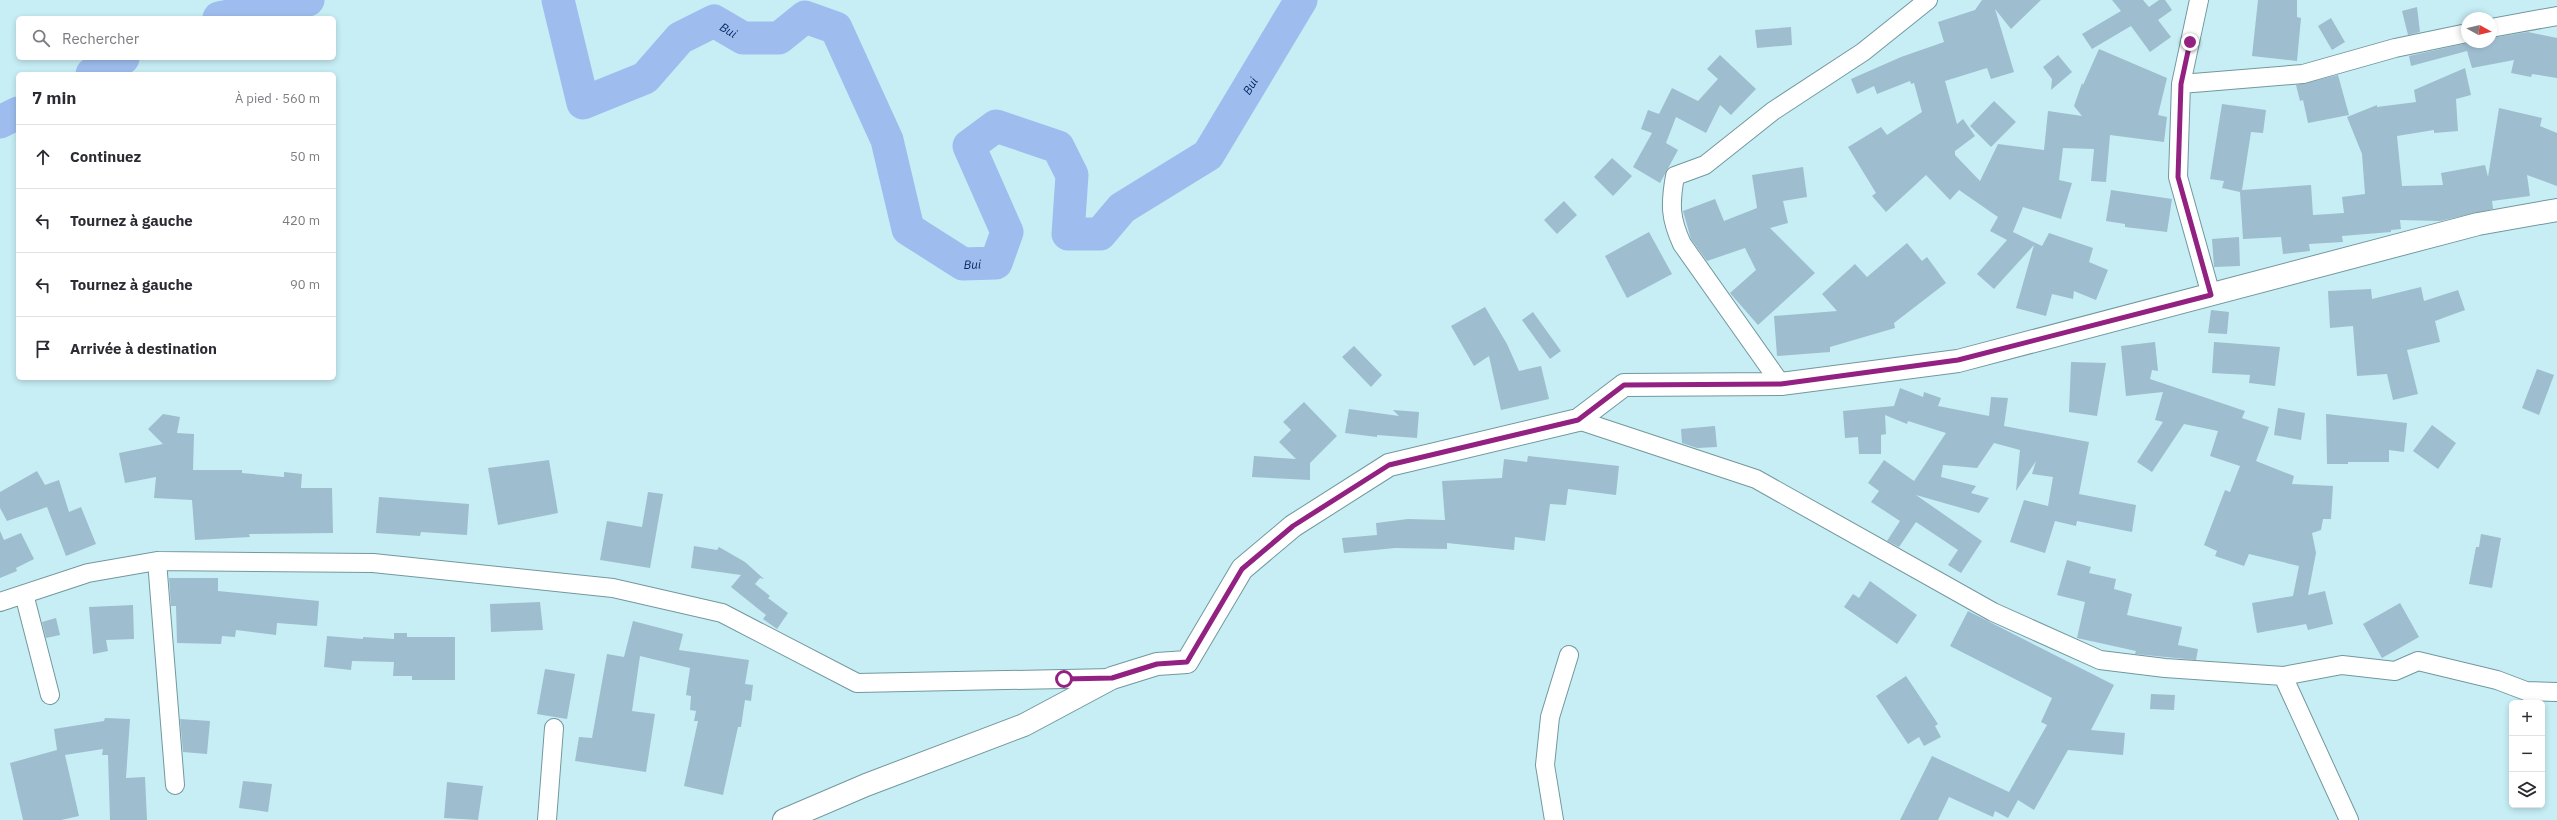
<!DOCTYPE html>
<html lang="fr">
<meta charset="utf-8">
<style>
:root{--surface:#fff;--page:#f7f7f7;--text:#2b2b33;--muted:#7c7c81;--line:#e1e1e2}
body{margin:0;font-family:"IBM Plex Sans",sans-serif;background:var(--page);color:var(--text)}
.controls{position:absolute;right:12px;bottom:12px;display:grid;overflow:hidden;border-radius:6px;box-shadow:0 2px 6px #0003}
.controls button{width:36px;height:36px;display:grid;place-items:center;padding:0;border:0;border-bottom:1px solid var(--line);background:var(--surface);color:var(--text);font:20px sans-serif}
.compass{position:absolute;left:2461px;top:12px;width:36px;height:36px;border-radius:50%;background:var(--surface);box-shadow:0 2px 6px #0003;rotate:98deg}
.stop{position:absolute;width:12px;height:12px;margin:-9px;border:3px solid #922182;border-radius:50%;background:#fff}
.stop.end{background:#922182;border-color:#fff;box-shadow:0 1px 4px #0008}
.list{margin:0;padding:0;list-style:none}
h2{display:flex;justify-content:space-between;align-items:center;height:52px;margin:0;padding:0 16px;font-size:17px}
h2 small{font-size:13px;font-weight:400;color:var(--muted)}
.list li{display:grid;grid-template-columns:26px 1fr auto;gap:12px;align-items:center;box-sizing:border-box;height:64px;padding:0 16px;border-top:1px solid var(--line)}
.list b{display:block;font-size:15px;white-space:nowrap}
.list em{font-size:13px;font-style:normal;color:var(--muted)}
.icon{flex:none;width:22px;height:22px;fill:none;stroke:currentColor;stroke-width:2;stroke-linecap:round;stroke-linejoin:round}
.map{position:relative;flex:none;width:2557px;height:820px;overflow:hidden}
.search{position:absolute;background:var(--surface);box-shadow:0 2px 6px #0003;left:16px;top:16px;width:320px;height:44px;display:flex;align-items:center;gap:10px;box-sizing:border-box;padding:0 14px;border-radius:6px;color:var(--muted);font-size:15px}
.panel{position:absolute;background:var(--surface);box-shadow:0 2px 6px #0003;left:16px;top:72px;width:320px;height:308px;border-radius:6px}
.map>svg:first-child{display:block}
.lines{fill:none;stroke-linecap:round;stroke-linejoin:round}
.river{stroke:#9ebdee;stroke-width:33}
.building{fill:#9ebdcf}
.street-casing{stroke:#72989e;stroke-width:20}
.secondary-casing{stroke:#72989e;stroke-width:24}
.street{stroke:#fff;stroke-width:18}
.secondary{stroke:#fff;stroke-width:22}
.route{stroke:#922182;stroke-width:5}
.labels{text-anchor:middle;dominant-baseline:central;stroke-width:3;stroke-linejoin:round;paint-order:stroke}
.water-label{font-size:12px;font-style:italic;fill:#032961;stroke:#fff}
</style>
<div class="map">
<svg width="2557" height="820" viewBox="0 0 2557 820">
<rect width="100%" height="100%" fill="#c7eef5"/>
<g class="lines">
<g class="river">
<path id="s1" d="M558 0 583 103 645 78 680 38 714 21 743 38H779L805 17 836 28 887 140 908 229 963 264 996 263 1007 232 969 146 996 126 1058 147 1072 175 1068 234H1100L1122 208 1208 155 1301 0"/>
<path d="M219 18 308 0"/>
<path d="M92 74 123 58"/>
<path d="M0 122 18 113"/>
</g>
</g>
<path class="building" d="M1982 0H2041L2011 29 1995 9 2014 72 1991 79 1987 68 1945 81 1957 124 1963 119 1975 136 1955 151V155L1980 181 1998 144 2044 150 2048 111 2082 116 2074 106 2082 83 2083 85 2099 49 2167 78 2158 115 2167 117 2164 142 2110 135 2106 182 2091 181 2094 149 2063 148 2059 180 2072 183 2061 219 2023 207 2013 232 2042 246 2049 233 2093 248 2089 262 2108 270 2096 300 2074 291 2073 299 2052 294 2046 316 2016 308 2034 245 1994 289 1977 274 2007 240 1990 231 1998 217 1959 190 1950 200 1926 175 1886 212 1872 196 1876 193 1848 147 1881 127 1887 135 1922 112 1914 83 1911 84 1910 81 1877 94 1874 86 1857 94 1851 79 1901 57 1944 42 1938 22 1975 10Z
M2112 0H2143L2149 7 2159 0H2165L2172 10 2158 20 2171 37 2150 52 2131 26 2092 49 2082 34 2121 11Z
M2258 0H2297V17L2301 18 2297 61 2252 56Z
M2417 7 2420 32 2408 35 2402 11Z
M2331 18 2345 42 2332 50 2318 26Z
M1791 27 1792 45 1757 48 1755 30Z
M2528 32 2557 38V78L2532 74 2531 77 2511 73 2514 60 2472 68 2467 51 2411 66 2409 56 2472 42H2491V38Z
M1720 55 1756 89 1731 115 1720 105 1706 133 1676 117 1666 143 1678 150 1660 183 1633 167 1652 133 1641 129 1648 110 1659 114 1672 88 1698 101 1718 79 1707 69Z
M2058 55 2072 72 2051 90 2052 79 2043 67Z
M2465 68 2471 95 2456 99 2458 131 2434 133V130L2397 136 2402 186 2443 185 2441 173 2485 165 2488 177 2499 108 2542 118 2540 126 2557 133V186L2527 175 2530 196 2492 201 2493 209 2440 221 2400 220 2401 229 2391 230V232L2342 236 2343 242 2309 244 2310 251 2283 254 2281 237 2243 239 2240 192 2222 188 2224 181 2210 179 2222 104 2266 110 2263 133 2251 132 2242 190 2311 185 2313 215 2344 213 2342 197 2365 194 2362 154 2347 117 2377 105V107L2416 102 2414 90Z
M2338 75 2349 115 2308 123 2303 100 2300 101 2296 85Z
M1994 101 2016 122 1991 147 1970 126Z
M1612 158 1632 176 1613 196 1594 177Z
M1803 167 1807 197 1783 201 1788 223 1770 228 1815 273 1758 325 1730 293 1756 270 1745 248 1707 261 1691 239 1683 211 1715 199 1724 221 1757 208 1752 175Z
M2111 190 2172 199 2167 232 2125 227V224L2106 221Z
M1564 201 1577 215 1557 234 1544 220Z
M1649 232 1672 274 1627 298 1605 256Z
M2239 237 2240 266 2214 267 2212 239Z
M1907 243 1922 261 1927 257 1946 283 1894 323 1895 328 1830 347V352L1777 356 1774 316 1837 311 1822 294 1855 264 1867 277Z
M2421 287 2424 301 2458 290 2465 310 2435 321 2440 342 2407 350 2418 394 2393 400 2387 374 2357 376 2353 326 2330 328 2328 291 2371 289 2372 299Z
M1485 307 1507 344 1519 371 1541 366 1549 399 1501 410 1489 356 1474 366 1451 326Z
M2211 310 2229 312 2227 334 2208 333Z
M1533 312 1561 351 1550 359 1522 320Z
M2155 342 2158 371 2152 370 2150 379 2245 411 2242 418 2269 427 2256 461 2294 476 2292 484 2333 486 2331 519H2323L2321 530 2312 533 2316 553 2308 595 2325 591 2333 624 2308 630 2306 624 2257 633 2252 603 2293 596 2299 566 2249 554 2244 566 2215 556 2217 551 2204 545 2225 490 2230 492 2240 466 2210 456 2218 431 2184 424 2152 472 2137 462 2163 422 2155 420 2163 392 2126 396 2121 346Z
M2214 342 2280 347 2275 386 2249 383 2250 375 2212 373Z
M1354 346 1382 375 1371 387 1342 357Z
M2071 362 2106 363 2097 416 2069 412Z
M2537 369 2554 375 2539 415 2522 408Z
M1900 388 1923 397 1924 392 1941 398 1938 406 1989 416 1991 397 2008 398 2004 426 2089 442 2079 494 2136 505 2132 532 2077 521 2076 526 2055 521 2045 553 2010 542 2024 500 2048 506 2053 477 2032 474 2036 461 2016 491 2020 450 1994 443 1977 468 1943 465 1941 477 1976 486 1971 493 1989 498 1979 513 1916 495 1982 541 1961 573 1948 565 1958 550 1916 522 1899 547 1887 541 1900 521 1871 502 1879 491 1868 483 1884 460 1914 481 1946 433 1908 421 1907 424 1885 415 1886 434 1881 435V454H1859L1858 437 1845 438 1843 411 1894 406Z
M1304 402 1337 436 1310 463V480L1252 477 1254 456 1296 459 1279 442 1291 430 1283 422Z
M2278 408 2305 413 2301 440 2274 435Z
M1349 409 1399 416 1393 410 1419 412 1417 438 1377 435V437L1345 433Z
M163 414 180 417 177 433 194 434 193 470H242V473L284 477V472L302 474 301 488H332L333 533 249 534 250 537 195 540 192 500 154 498 156 477 125 483 119 453 163 444 148 429Z
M2326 414 2407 423 2404 452 2389 450V462H2348V464H2327Z
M2432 425 2456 443 2438 469 2413 451Z
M1715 426 1717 447 1697 448 1682 443 1681 429Z
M1528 456 1619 466 1616 495 1568 489 1566 505 1550 504 1545 541 1515 537 1514 550 1447 543V549L1395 548 1344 553 1342 538 1377 535 1376 523 1408 519 1445 520 1442 481 1502 478 1504 459 1527 462Z
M549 460 558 513 498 525 488 468Z
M37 471 45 485 59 480 69 512 81 507 96 544 66 556 47 507 7 521 0 508V492Z
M648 492 663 494 650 568 600 560 607 521 642 527Z
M379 497 469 504 467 535 421 532 420 536 376 533Z
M0 531 4 540 21 533 34 559 16 568 17 571 0 578Z
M2481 534 2501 538 2492 588 2469 584 2476 547H2479Z
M694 546 717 550 719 547 745 562 764 579 760 578 755 584 770 596 768 598 788 613 777 629 763 619 766 615 731 587 741 575 691 568Z
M2067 560 2091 567 2089 573 2116 579 2114 589 2132 594 2127 615 2182 627 2178 645 2198 649 2196 660 2135 654 2136 651 2077 638 2085 602 2057 595Z
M169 578H218V591L319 601 317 626 277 623 276 635 236 630 235 637 222 636 221 644 177 643 176 606H171Z
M1870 581 1917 615 1897 644 1844 607 1853 594 1859 598Z
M540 602 543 630 491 632 490 604Z
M2400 603 2419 637 2382 658 2363 624Z
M133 605 134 639 106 640 108 651 93 654 89 607Z
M1968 611 2114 685 2091 730 2125 733 2123 755 2068 750 2034 810 2018 800 2008 818 1995 811 1993 817 1949 797 1938 820H1900L1932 756 2009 792 2047 725 2041 722 2052 698 1950 646Z
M56 618 60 635 46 638 42 622Z
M633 621 683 634 679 650 749 660 745 684 753 685 751 701 745 700 741 727H738L723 795 684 786 698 721H694L696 711 690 710 691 696 686 695 690 668 640 656 632 711 655 714 646 772 575 761 579 737 592 738 607 654 624 657Z
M394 633H407V637H455V680H412V676H393L394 662 352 661 351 670 324 667 327 636 363 639V637L394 639Z
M545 669 575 674 567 719 537 714Z
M1906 676 1938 724 1935 726 1941 737 1924 746 1919 737 1908 744 1876 696Z
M2151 694 2175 695 2174 710 2150 709Z
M105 718 130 719 126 778 145 777 147 820H110L108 755H102L103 749 65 755 79 816 61 820H23L10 763 57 750 54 729 104 721Z
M180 719 210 721 207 754 183 752Z
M243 781 272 784 268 812 239 808Z
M447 782 483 786 478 820 444 818Z"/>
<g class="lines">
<defs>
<path id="street" d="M2199 0 2181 84 2178 177 2211 295
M2491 28 2557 16
M2181 84 2303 74 2395 48 2467 33
M1781 384 1682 244C1670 218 1670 204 1675 176L1705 165 1773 111 1863 52 1928 0
M1578 420 1756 479 1993 612 2100 660 2165 668 2283 676 2342 665 2395 671 2418 661 2497 680 2526 691 2557 692
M157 561 175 785
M24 594 50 695
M0 602 88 573 157 561 373 563 613 588 722 613 857 683 1112 678
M2283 676 2349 820
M547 820 554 728
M1554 820 1545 765 1550 717 1569 655"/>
<path id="secondary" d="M784 820 866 785 1024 725 1112 678 1157 664 1187 662 1242 569 1293 526 1389 465 1578 420 1624 385 1781 384 1958 361 2478 224 2557 210"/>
</defs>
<use href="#street" class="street-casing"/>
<use href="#secondary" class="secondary-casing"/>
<use href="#street" class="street"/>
<use href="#secondary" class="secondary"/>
</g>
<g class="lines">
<path class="route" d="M1064 679 1112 678 1157 664 1187 662 1242 569 1293 526 1389 465 1578 420 1624 385 1781 384 1958 360 2211 295 2178 177 2181 84 2190 42"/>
</g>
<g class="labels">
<g class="water-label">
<text stroke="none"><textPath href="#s1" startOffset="281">Bui</textPath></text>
<text stroke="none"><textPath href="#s1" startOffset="1277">Bui</textPath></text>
<text stroke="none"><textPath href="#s1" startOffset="689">Bui</textPath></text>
</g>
</g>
</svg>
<div class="controls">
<button>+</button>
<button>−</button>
<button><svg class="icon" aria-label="layers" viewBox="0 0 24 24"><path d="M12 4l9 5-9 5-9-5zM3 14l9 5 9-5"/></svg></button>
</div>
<svg class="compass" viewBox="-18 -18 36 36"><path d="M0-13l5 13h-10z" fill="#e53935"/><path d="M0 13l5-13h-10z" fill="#7c7c81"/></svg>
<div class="stop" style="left:1064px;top:679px"></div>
<div class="stop end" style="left:2190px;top:42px"></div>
<div class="search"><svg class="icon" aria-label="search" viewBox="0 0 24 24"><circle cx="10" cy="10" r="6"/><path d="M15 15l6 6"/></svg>Rechercher</div>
<section class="panel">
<h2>7 min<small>À pied · 560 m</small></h2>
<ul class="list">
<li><svg class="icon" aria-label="ahead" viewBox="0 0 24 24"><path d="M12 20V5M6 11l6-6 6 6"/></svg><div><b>Continuez</b></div><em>50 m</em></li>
<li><svg class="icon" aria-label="left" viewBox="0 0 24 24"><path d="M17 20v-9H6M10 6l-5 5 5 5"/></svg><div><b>Tournez à gauche</b></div><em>420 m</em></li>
<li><svg class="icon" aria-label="left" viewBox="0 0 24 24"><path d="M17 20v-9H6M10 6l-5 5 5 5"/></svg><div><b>Tournez à gauche</b></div><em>90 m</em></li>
<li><svg class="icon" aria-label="arrive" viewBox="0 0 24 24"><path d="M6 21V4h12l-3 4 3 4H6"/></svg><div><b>Arrivée à destination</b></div></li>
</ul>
</section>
</div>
